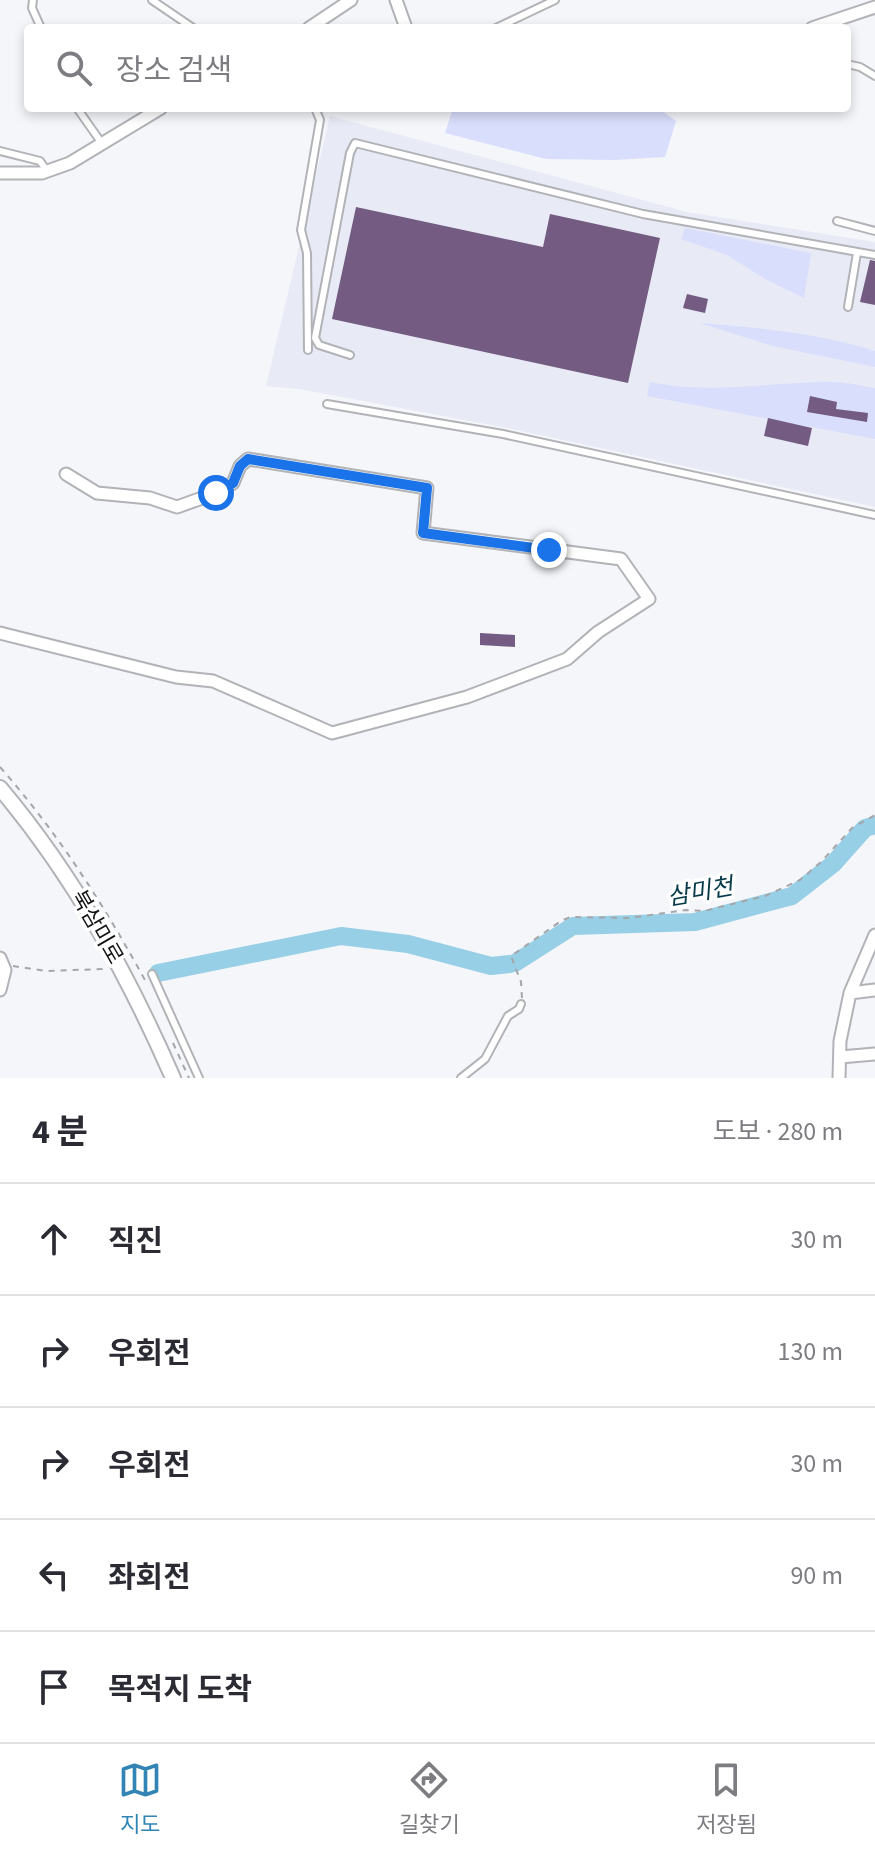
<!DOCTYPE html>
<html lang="ko">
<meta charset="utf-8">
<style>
:root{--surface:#fff;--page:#f7f7f7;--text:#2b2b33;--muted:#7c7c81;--line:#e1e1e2;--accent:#3184b4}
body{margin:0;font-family:"Source Sans 3","Noto Sans KR",sans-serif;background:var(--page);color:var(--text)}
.stop{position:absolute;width:24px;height:24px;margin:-18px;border:6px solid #1a73e8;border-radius:50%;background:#fff}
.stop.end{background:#1a73e8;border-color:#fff;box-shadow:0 2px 8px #0008}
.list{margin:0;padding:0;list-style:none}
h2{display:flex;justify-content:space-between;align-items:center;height:104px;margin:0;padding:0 32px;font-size:34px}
h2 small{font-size:26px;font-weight:400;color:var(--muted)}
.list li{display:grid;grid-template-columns:52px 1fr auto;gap:24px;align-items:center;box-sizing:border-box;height:112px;padding:0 32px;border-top:2px solid var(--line)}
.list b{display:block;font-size:30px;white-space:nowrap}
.list em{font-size:26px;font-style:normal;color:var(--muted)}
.icon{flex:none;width:44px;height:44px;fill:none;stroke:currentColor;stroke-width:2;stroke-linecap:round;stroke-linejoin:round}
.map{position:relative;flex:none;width:875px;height:1078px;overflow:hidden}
.search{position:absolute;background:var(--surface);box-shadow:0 4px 12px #0003;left:24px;right:24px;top:24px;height:88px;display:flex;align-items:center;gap:20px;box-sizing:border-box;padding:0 28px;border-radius:8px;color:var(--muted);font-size:30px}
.sheet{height:664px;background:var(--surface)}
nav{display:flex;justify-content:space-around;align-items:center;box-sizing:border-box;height:112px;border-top:2px solid var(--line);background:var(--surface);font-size:22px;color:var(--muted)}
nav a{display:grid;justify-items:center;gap:4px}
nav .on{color:var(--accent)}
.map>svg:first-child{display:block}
.built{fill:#e8eaf6}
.green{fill:#d9defc}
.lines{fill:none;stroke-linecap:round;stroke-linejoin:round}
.river{stroke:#97cfe6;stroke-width:18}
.building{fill:#735b82}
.service-casing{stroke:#b2b3b7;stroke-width:10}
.minor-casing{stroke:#b2b3b7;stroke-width:15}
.tertiary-casing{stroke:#b2b3b7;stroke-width:18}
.path{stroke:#a5a6a9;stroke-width:2;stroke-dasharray:6 6;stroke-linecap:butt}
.service{stroke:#fff;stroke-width:6}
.minor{stroke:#fff;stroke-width:11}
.tertiary{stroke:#fff;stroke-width:14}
.route{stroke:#1a73e8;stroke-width:10}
.labels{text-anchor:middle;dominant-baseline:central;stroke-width:7;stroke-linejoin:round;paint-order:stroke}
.street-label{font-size:22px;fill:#131415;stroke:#fff}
.water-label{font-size:24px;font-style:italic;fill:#063949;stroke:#fff}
</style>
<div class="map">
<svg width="875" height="1078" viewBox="0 0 875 1078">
<rect width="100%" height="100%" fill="#f5f6fa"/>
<path class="built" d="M330 116 687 212 875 242V507L507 428 299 389 266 386Z"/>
<path class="green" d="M453 108H658L676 121 665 157 615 160 546 159 445 133Z
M685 228 811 253 804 298 765 279 727 255 681 239Z
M700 323C759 328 818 333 875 351V367L773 346Z
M650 382C715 395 767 382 831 382 846 382 861 386 875 388V439L647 396Z"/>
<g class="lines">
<path class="river" d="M515 963 573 926 695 922 792 896 833 864 865 828 875 825
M158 973 341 936 408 944 491 966 510 964"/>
</g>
<path class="building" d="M356 207 543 247 550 214 660 238 628 383 332 319Z
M870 260 875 261V305L860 302Z
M687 294 708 299 705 313 683 308Z
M810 396 837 402 836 409 868 413 867 422 807 412Z
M768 418 812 428 808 446 764 436Z
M480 633 515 635V647L480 645Z"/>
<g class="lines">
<defs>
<path id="service" d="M33 0 32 8 41 28
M152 0 193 28
M496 28 555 0
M847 64 860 67 875 76
M77 108 103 145
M0 151 40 161 47 171
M837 221 875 231
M848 307 857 253
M308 350 307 253 301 230 320 120 315 108
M350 355 319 345 315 338 350 153 355 143 643 214 875 255
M327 404 503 434 875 515
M152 974 199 1078
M461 1078 485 1059 508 1016 519 1009 521 1004"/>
<path id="minor" d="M396 0 406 28
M309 28 351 0
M812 28 875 7
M0 173H42L70 163 161 108
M0 633 176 677 213 681 332 733 467 697 567 659 598 632 649 599 621 559 423 533 427 488 248 459 240 466 233 483 216 493 177 507 150 498 97 493 66 474
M0 958 5 970 0 990
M850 993 875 990
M840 1057 875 1054
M839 1078 840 1041 850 993 875 935"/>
<path id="tertiary" d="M0 788C74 876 127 973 173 1078"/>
</defs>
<use href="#service" class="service-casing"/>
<use href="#minor" class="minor-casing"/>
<use href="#tertiary" class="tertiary-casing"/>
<path class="path" d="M0 767C58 833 104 905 146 982
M13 966 46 971 103 969
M522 998 521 982 511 956 561 921 570 917 629 918 686 910 704 911 765 896 800 880 821 862 852 828 875 815
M173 1043 189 1078"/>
<use href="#service" class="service"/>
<use href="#minor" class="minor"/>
<use href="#tertiary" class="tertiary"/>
</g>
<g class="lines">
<path class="route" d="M216 493 233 483 240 466 248 459 427 488 423 533 549 550"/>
</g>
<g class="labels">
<g class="street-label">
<text transform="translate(97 927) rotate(60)">북삼미로</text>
</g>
<g class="water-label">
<text transform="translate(700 892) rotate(-10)">삼미천</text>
</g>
</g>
</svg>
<div class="stop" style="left:216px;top:493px"></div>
<div class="stop end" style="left:549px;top:550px"></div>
<div class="search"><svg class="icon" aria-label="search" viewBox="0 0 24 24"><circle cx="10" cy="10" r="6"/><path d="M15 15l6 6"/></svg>장소 검색</div>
</div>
<section class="sheet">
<h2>4 분<small>도보 · 280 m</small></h2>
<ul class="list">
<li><svg class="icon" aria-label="ahead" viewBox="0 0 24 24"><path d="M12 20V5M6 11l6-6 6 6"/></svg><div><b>직진</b></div><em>30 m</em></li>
<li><svg class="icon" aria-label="right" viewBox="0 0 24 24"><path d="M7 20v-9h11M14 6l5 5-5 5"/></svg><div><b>우회전</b></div><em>130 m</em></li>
<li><svg class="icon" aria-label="right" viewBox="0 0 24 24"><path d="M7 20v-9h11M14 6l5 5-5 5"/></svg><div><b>우회전</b></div><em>30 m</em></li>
<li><svg class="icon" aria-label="left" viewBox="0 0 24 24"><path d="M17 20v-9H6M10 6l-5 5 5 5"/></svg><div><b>좌회전</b></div><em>90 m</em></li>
<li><svg class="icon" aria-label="arrive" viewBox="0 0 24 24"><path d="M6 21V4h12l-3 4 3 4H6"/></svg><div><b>목적지 도착</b></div></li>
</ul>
</section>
<nav>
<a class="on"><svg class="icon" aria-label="map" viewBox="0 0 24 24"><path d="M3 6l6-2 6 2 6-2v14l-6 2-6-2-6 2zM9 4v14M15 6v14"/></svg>지도</a>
<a><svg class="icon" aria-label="directions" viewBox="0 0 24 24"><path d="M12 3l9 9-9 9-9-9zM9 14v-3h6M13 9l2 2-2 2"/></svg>길찾기</a>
<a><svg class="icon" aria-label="saved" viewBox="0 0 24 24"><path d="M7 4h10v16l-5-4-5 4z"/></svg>저장됨</a>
</nav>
